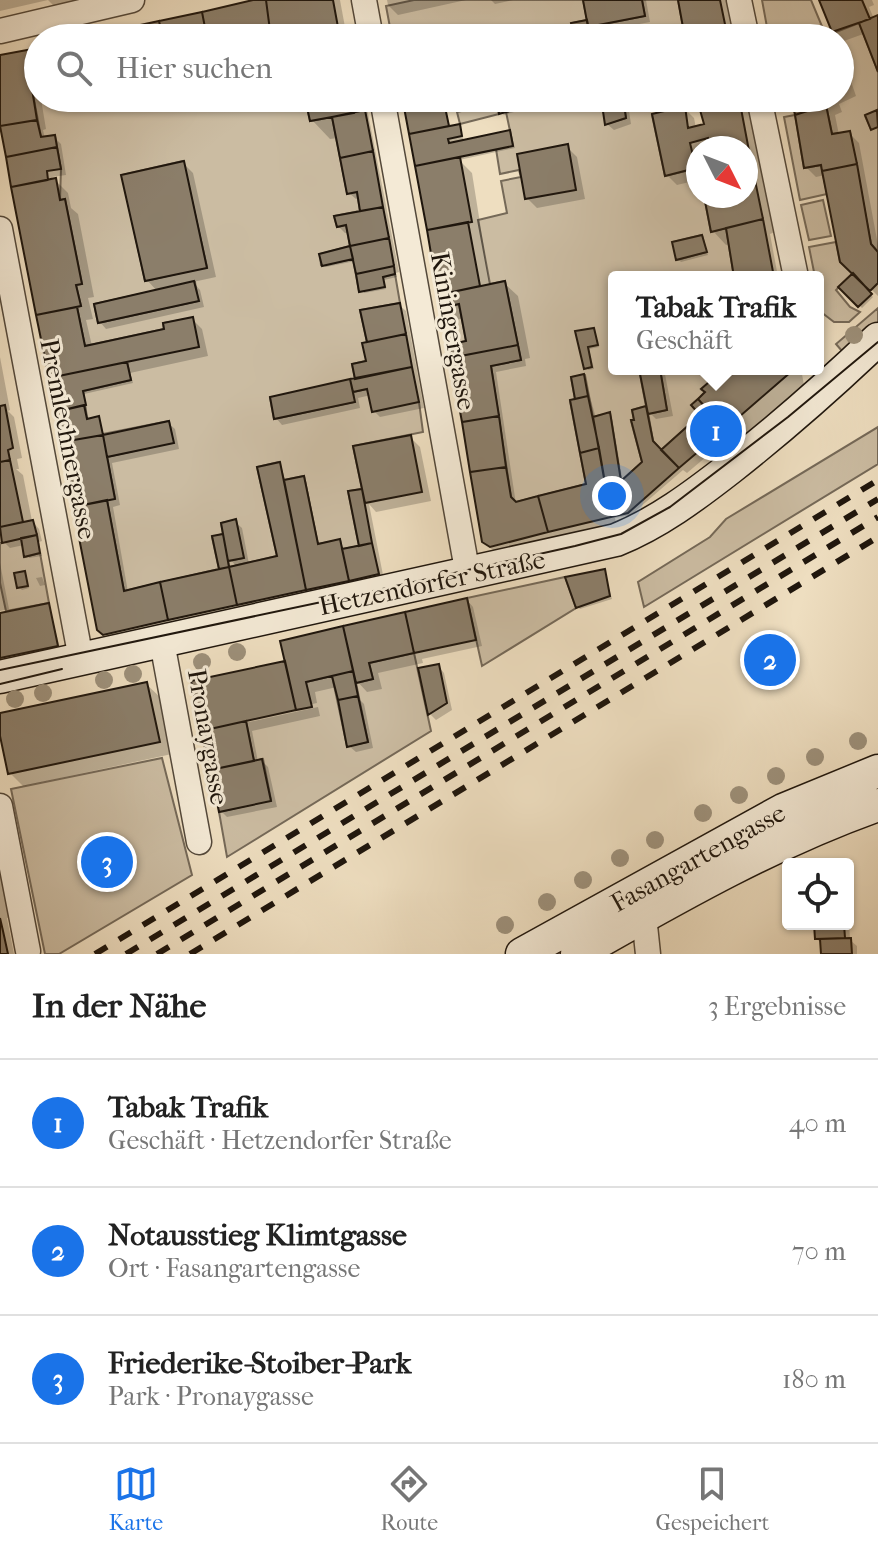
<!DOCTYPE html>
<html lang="de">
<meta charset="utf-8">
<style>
:root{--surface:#fff;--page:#f2f2f2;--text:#222;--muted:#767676;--line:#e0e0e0;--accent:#1a73e8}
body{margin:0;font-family:"IM FELL French Canon",serif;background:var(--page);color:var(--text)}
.controls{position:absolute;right:24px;bottom:24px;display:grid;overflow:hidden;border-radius:8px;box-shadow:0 2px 6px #0004}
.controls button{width:72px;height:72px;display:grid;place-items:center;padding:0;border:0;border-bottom:2px solid var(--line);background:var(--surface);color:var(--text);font:40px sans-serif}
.compass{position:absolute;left:686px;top:136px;width:72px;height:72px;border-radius:50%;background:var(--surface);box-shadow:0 2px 6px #0004;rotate:132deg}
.you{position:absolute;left:612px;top:496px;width:28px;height:28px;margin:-20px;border:6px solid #fff;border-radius:50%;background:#1a73e8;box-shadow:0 0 0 12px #1a73e833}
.badge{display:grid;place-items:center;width:52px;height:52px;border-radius:50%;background:var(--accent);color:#fff;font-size:26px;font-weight:700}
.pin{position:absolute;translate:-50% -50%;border:4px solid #fff;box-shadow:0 2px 8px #0006}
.popup{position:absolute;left:608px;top:271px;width:216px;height:104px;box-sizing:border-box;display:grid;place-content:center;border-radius:8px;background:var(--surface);filter:drop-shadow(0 2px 6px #0005);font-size:26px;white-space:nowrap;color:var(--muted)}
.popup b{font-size:30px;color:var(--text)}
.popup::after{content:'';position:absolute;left:50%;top:100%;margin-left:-16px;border:16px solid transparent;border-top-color:var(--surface)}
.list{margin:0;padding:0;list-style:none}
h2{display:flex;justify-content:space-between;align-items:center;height:104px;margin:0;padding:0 32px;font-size:34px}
h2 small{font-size:26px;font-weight:400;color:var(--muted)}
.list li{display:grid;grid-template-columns:52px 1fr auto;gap:24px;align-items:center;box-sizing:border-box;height:128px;padding:0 32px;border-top:2px solid var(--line)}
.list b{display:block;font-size:30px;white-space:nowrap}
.list p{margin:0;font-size:26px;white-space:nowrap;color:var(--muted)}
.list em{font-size:26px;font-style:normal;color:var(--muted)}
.icon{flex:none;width:44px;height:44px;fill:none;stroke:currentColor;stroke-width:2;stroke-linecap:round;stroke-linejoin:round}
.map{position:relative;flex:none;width:878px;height:954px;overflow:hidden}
.search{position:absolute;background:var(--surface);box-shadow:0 2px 6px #0004;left:24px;right:24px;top:24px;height:88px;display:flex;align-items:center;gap:20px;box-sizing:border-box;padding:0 28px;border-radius:44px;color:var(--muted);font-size:30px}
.sheet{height:488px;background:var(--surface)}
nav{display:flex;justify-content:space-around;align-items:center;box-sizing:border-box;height:112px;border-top:2px solid var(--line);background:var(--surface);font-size:22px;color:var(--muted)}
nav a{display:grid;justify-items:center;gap:4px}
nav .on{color:var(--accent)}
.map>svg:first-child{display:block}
.green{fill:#cbbca2;stroke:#756958;stroke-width:2;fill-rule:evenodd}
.shadow{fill:#0003;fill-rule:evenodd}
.building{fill:#8b7e6a;stroke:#1f160d;stroke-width:2}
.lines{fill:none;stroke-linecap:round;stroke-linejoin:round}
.minor-casing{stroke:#53483a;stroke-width:27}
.secondary-casing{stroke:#1f160d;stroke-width:35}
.minor{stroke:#f4ead6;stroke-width:24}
.secondary{stroke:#f4ead6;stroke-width:32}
.tram{stroke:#1f160d;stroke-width:2}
.rail{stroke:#1f160d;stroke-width:6;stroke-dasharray:14 14;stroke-linecap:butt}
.tree{fill:#9d907a}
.labels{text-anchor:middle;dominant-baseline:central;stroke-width:6;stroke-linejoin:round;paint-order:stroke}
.street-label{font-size:26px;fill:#1f160d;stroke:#f4ead6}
</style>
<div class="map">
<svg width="878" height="954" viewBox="0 0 878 954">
<rect width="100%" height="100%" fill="#eedec0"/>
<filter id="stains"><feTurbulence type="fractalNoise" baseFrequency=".0025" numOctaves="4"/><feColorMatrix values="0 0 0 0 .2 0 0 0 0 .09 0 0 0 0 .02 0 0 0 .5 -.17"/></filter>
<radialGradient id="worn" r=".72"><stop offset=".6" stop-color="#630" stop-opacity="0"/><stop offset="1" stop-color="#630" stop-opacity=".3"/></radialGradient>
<path class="green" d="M414 0H583L587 20 572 23 574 37 590 34 588 27 645 16 642 0H678L685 38H444L441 29 392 38 386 6Z
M762 0H811L826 36 859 23 878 72V110L865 116 871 129 878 127V252L871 244 850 132 832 134 826 105 833 102 832 98H840V89L847 86 840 65V38H769Z
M38 88V98H305L310 121 332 117 347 193 357 192 360 211 334 216 337 227 346 225 350 246 320 254 321 265 353 259 359 291 383 277 395 274 400 303 360 310 367 342 366 361 352 364 355 379 270 398 274 419 354 402 353 392 367 389 419 402 423 432 353 446 362 489 348 491 359 546 342 549 340 540 318 544 304 476 284 480 279 462 257 467 277 556 229 567 228 561 243 558 236 520 221 523 223 534 212 537 219 569 124 591 107 500 115 498 107 457 173 442 169 421 103 434 87 419 83 391 131 380 127 362 193 318 163 323 164 329 85 346 77 307 81 306 76 285 82 284 65 199 60 200 61 169 55 136 41 137 32 89ZM183 161 207 267 145 281 122 175ZM195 282 198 301 98 323 94 304Z
M511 98H601L606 124 626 118 623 98H697L698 103 652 115 665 176 698 168V196H704L711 232 726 228 734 277H614V369H639L646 406 632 410 634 420 631 421 642 462 621 481 610 413 593 417 585 375 571 377 575 399 570 401 586 484 516 502 511 497 491 366 521 360 505 281 490 284 478 220 507 213 501 181 521 177 519 170 500 174 496 149 513 145 506 112 513 110ZM702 235 706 252 677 260 673 242Z
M497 103 499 114 460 124 457 112Z
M795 115 804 168 821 165 827 194 800 200 784 117Z
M823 200 831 236 809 240 801 205Z
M836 242 840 262 853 273 836 290 850 307 860 312 849 322H834L821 312 818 277H815L809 247Z
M459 304 466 341 447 345 441 308Z
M878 308V332L848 358 836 344Z
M660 369H724L702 390 705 392 692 405 700 415 661 450 653 441 648 414 667 410Z
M878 427V464L644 607 638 582 710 537 726 519Z
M21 538 25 557 40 553 49 603 6 611 0 583V543Z
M565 577 576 608 482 666 467 598Z
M414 653 431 731 227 857 219 812 271 800 263 759 254 761 246 721 306 682 332 676 347 746 368 742 356 683 373 679 369 663Z
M162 758 192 875 59 954H45L11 789Z"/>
<path class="shadow" d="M0 0H86L55 7 48 0 0 11Z
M262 0H340L347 38H92Z
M387 0H466L398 15 388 5Z
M491 0H513L495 4Z
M585 0H646L650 22 597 32 589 25 591 36 578 38 576 36 589 22Z
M680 0H734L742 38H687Z
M821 0H872L874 5 869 7 874 19 878 18V66L866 33 844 41 834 31Z
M38 50V98H44L41 99 46 129 43 130 45 139 54 137 61 144 66 175 52 177 68 193 71 208 78 214 94 297 88 298 93 319 86 320 92 346 166 330 192 319 202 329 208 356 130 373 133 383 84 394 89 421 98 419 104 436 168 423 175 429 179 449 112 463 120 505 113 507 128 592 221 570 214 538 225 535 235 522 242 528 249 564 279 558V464L285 482 303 478 306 481 319 546 340 542 344 551 361 548V491L365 495 410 437 420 447 431 501 376 512 369 504 384 580 353 583 173 622V626L111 640 99 629 41 317 38 314 0 115V57ZM229 558 237 567 230 568Z
M840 59 845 64 856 96 839 104 842 112 835 115 839 135 849 133 859 143 878 245V296L867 285 864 288 873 297 862 308 841 287 855 274 825 175 816 177 806 167 795 108 788 98H840Z
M307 98H365L399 272 396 273 397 277 384 280 386 289 364 293 355 261 326 267 323 265 353 247 350 232 345 233 338 226 362 212 360 198 356 199 349 193 338 138 330 139 312 120Z
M404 98H503L446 110 450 128 459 126 464 141 509 132 515 148 459 160 472 173 490 286 504 283 518 296 530 358 525 359 526 366 496 372 516 504 588 485 578 401 584 376 596 418 610 415 612 417 623 483 645 463 634 412 648 408 641 369H664L673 416 656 419 649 412 655 446 675 466 727 369H801L804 385 740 441 733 434 687 473 683 470 631 515 615 518 616 523 498 553 490 548 483 541 469 343 464 318 456 320 443 307Z
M603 98H627L631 124 614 130 607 124Z
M700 98H746L775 232 770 234 778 277H736L730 244 726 245 713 231 706 196H746V148H698V180L677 185 667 175 684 108 694 118 696 128 706 125Z
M509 103 514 112 504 115 501 113Z
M567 147 577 157 585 199 537 208 527 198Z
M183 163 193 173 216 277 193 282 200 290 204 307 106 329 100 322 158 292 147 280Z
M702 237 708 255 681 262 678 259Z
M399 305 406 311 424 408 380 417 374 411 371 395 358 398 360 408 282 425 276 418 273 399 357 380Z
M593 330 599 347 589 349 594 369 588 370 578 333Z
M0 357 10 410 8 411 14 417 22 458 17 459 19 469H16L23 475 32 521 39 529 42 541 39 542 42 556 29 558 24 545 10 548 4 542 0 543Z
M0 563 9 609 0 611Z
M604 571 612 599 580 609 578 607Z
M24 573 29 588 22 590 19 587Z
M42 577 45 585 40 586 36 578Z
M467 600 473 607 482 646 422 659 423 663 378 673 382 689 367 692 356 680 360 700 364 704 373 748 356 752 349 746 337 687 315 692 317 703 208 727V731L318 707 320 716 252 731 258 762 262 761 268 767 277 807 227 817 221 811 193 682 287 662 283 643Z
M49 605 60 648 0 662V615Z
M775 645 793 670 774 681 777 686 775 688 754 658Z
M438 666 444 673 452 710 436 720 430 714 420 670Z
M146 684 160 697 172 754 23 786 10 773 0 715Z
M0 855 13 917 7 918 14 954H0Z
M848 896 850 940 857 946V954H823L822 944 817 939 816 924H848Z"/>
<path class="building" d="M253 0H266L271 38H207L202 12Z
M266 0H333L340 38H271Z
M583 0H642L645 16 588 27Z
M678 0H720L726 29 685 38Z
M819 0H862L870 19 832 32Z
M202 12 207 38H163L159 21Z
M878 15V72L859 23Z
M587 20 590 34 574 37 571 23Z
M159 21 163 38H82L117 30Z
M442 29 443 38H392Z
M726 29 728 38H691Z
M38 48V88L32 89 37 120 0 126V55Z
M305 98H351L354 113 310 121Z
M422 98H490L445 107 449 126 409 134 403 102Z
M601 98H623L626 118 605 125Z
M716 98H739L750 156 746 157V148H710L708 138 690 143 696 168 665 176 652 114 685 106 688 128 704 124 698 103Z
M786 98H832L833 102 795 115 792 102 787 103Z
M510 101 513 110 499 114 497 103Z
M826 105 832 134 850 131 857 164 822 171 821 165 804 168 795 115Z
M365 110 373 151 340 158 332 117Z
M877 110 878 127 871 130 865 115Z
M37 120 41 137 55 135 57 147 6 157 0 126Z
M460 124 462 136 448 139 449 143 510 130 513 146 415 166 409 134Z
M568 144 576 190 525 199 517 154Z
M57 147 61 169 47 171 48 180 11 187 6 157Z
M373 151 383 207 360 211 357 192 347 194 340 158Z
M750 156 763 219 711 232 704 196H746V157Z
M460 157 472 222 427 230 415 166Z
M184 161 207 268 145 281 121 175Z
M857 164 871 244 878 252V283L870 291 840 262 822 171Z
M56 178 60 200 65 199 82 284 76 285 81 306 36 315 11 187Z
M383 207 389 238 350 246 346 225 337 227 334 216Z
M763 219 774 277H734L726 228Z
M468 222 480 286 438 295 427 230Z
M702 235 707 252 676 260 672 242Z
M389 238 394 266 356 274 350 246Z
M350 246 353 259 322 266 319 254Z
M394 266 395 274 383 277 385 287 359 292 356 274Z
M853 273 872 294 858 307 838 287Z
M194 281 199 301 98 323 94 304Z
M505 281 518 345 450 358 447 345 466 341 459 304 441 308 438 295Z
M400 303 406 334 367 342 360 310Z
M77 307 85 346 164 329 163 323 193 317 199 347 49 378 36 315Z
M594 328 598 345 588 347 592 367 584 369 575 331Z
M406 334 412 367 355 379 352 364 366 361 362 343Z
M518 345 521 360 491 366 499 416 462 422 450 358Z
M127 362 131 380 83 391 86 405 55 412 49 378Z
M412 367 419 402 372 412 367 389 353 392 350 379Z
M639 369H660L667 410 648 414Z
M724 369H792V371L725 429 698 399 705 392 701 389Z
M584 374 588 396 575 399 571 377Z
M350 379 355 402 274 419 270 397Z
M588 396 599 448 580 453 570 400Z
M698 399 725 429 679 468 661 450 700 415 691 405Z
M5 405 13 448 8 450 10 460 0 462V406Z
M84 405 87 419 99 416 103 435 62 442 55 412Z
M646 406 653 441 679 468 628 513 611 517 593 417 610 412 621 481 642 462 631 420H634L632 410Z
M499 416 506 467 470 472 462 422Z
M169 421 174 443 107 457 103 435Z
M103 435 115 499 73 507 62 442Z
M411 435 422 492 365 503 353 446Z
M599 448 611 517 548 532 538 496 586 484 580 453Z
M10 460 23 522 0 527V462Z
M280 462 306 590 237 605 229 567 277 556 257 467Z
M506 467 511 497 516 502 538 496 548 532 490 547 482 542 470 472Z
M304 476 318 544 340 539 349 581 306 590 284 480Z
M362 489 372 543 359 546 348 491Z
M107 500 124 591 160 582 168 620 103 635 97 630 73 507Z
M236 519 244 558 228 561 221 523Z
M33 520 37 535 2 543 0 527Z
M223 534 229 567 219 569 212 536Z
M37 535 40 553 24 557 21 538Z
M372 543 379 574 349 581 342 549Z
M229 567 237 605 168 620 160 582Z
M605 569 610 596 576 608 565 577Z
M25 571 28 586 17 588 14 573Z
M467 598 476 640 414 653 405 612Z
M49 603 58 646 0 658V613Z
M405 612 414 653 369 663 373 679 356 683 343 626Z
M343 626 353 671 306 682 312 707 296 710 280 641Z
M776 643 788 663 769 674 772 679 767 682 752 657Z
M285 661 296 710 201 731 191 681Z
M439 664 447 703 428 715 418 668Z
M353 671 358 696 338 700 332 676Z
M147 682 160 742 8 774 0 736V713Z
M358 696 368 742 347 747 338 700Z
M246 721 254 761 210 770 201 731Z
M262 759 271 801 219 812 210 770Z
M0 918 3 931 8 954H0Z
M814 924H844L845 938 815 939Z
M851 938 852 954H821L820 939Z"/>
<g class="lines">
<defs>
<path id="minor" d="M364 0 371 38
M739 0 747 38
M0 31 132 0
M382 98 468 575
M759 98 796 277
M0 229 81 659
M162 642 199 842
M0 806 28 951
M644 916 648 954"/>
<path id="secondary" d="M0 677 616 540C658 523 694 496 730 468 782 427 831 384 878 339
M522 954 783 810 878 771
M577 954C674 899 773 842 878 805"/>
</defs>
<use href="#minor" class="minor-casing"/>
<use href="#secondary" class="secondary-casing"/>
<use href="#minor" class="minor"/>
<use href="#secondary" class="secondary"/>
<path class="tram" d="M0 670 369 592 575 546 621 534 670 507 788 417 878 342
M0 684 62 669"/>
<path class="rail" d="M95 954 878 480
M126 954 878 499
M157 954 878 517
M190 954 878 537"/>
</g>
<g class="tree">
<circle cx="854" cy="335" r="9"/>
<circle cx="237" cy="652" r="9"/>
<circle cx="202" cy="662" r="9"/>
<circle cx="133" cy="674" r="9"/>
<circle cx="104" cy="680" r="9"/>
<circle cx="43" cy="693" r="9"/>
<circle cx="15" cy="699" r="9"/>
<circle cx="858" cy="741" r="9"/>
<circle cx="815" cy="757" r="9"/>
<circle cx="776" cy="776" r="9"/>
<circle cx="739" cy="795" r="9"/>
<circle cx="703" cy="813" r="9"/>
<circle cx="655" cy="840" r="9"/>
<circle cx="620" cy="858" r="9"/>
<circle cx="583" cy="880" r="9"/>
<circle cx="547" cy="902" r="9"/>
<circle cx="505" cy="925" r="9"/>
</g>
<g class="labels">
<g class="street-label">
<text transform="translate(453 331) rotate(80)">Kiningergasse</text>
<text transform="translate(68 439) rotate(79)">Premlechnergasse</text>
<text transform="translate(432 583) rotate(-12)">Hetzendorfer Straße</text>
<text transform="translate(208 737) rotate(80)">Pronaygasse</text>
<text transform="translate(698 858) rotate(-29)">Fasangartengasse</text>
</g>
</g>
<rect width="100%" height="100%" filter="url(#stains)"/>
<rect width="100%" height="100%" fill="url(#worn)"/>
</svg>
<div class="controls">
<button><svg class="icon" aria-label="locate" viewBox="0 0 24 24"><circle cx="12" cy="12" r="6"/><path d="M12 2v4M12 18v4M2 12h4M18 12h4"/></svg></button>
</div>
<svg class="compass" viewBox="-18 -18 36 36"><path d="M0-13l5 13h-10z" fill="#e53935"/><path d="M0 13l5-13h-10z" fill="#767676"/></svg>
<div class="you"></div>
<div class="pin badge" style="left:716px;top:431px">1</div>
<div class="popup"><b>Tabak Trafik</b>Geschäft</div>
<div class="pin badge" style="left:770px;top:660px">2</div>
<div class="pin badge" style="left:107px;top:862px">3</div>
<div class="search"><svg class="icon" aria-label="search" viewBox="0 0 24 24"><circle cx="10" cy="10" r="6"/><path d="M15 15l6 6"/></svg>Hier suchen</div>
</div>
<section class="sheet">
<h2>In der Nähe<small>3 Ergebnisse</small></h2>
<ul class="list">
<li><span class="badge">1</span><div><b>Tabak Trafik</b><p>Geschäft · Hetzendorfer Straße</p></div><em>40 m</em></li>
<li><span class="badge">2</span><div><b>Notausstieg Klimtgasse</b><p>Ort · Fasangartengasse</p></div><em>70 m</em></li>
<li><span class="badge">3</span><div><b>Friederike-Stoiber-Park</b><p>Park · Pronaygasse</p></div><em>180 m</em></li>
</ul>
</section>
<nav>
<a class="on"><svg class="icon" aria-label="map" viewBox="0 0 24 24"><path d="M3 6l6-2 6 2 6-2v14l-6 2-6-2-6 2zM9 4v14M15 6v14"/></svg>Karte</a>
<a><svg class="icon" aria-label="directions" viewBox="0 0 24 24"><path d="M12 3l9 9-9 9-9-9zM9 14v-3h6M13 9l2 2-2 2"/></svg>Route</a>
<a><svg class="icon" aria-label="saved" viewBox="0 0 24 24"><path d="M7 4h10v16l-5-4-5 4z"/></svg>Gespeichert</a>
</nav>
